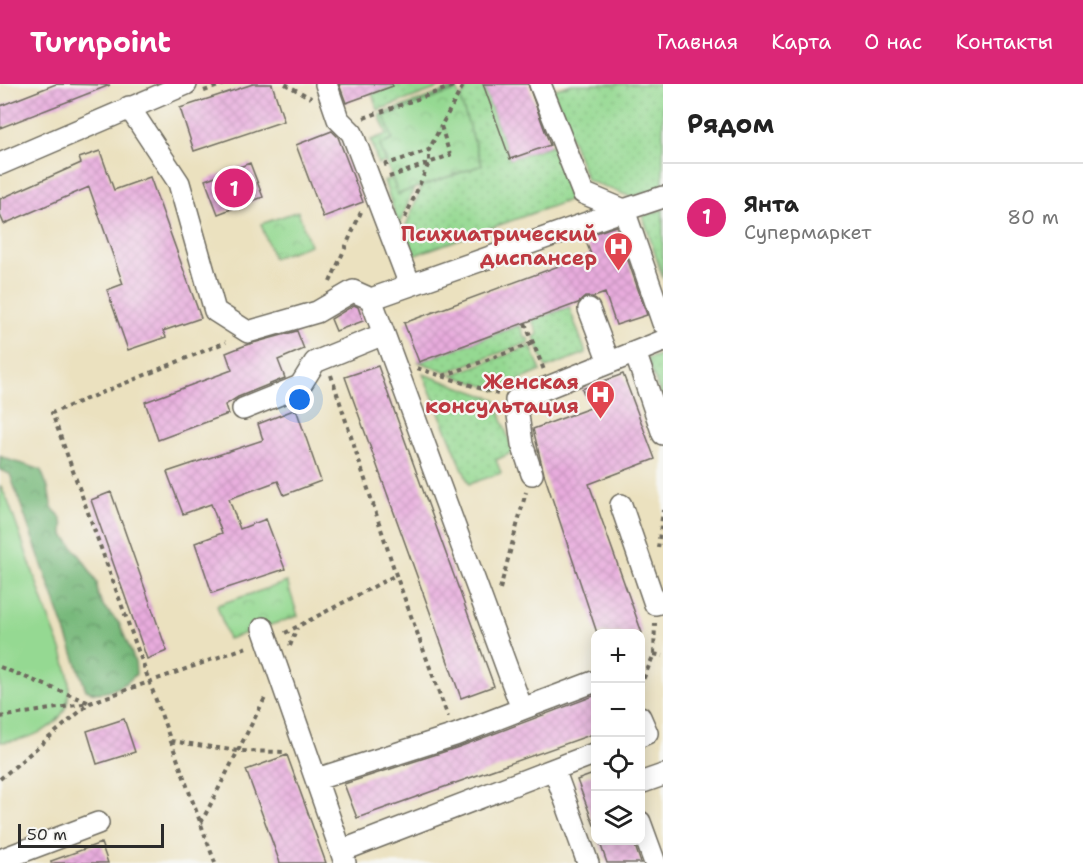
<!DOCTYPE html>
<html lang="ru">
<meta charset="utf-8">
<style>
:root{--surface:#fff;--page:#f2f2f2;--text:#222;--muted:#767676;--line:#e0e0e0;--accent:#db2777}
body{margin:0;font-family:"Shantell Sans",sans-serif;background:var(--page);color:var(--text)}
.controls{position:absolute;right:18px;bottom:18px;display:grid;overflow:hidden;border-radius:12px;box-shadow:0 3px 15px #0003}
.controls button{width:54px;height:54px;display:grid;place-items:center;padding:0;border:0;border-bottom:2px solid var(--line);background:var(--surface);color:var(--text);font:30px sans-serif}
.scale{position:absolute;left:18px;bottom:15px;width:146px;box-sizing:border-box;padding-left:6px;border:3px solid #2b2b2b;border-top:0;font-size:16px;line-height:21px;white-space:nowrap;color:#2b2b2b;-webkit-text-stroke:4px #f6f6f2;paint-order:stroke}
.you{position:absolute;left:300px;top:316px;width:21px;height:21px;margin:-15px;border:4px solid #fff;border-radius:50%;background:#1a73e8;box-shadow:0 0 0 9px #1a73e833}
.badge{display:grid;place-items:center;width:39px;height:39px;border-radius:50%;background:var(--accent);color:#fff;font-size:20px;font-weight:700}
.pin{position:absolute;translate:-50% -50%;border:3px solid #fff;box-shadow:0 2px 6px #0006}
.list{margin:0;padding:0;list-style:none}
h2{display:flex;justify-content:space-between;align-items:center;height:78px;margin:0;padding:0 24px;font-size:26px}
h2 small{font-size:20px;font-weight:400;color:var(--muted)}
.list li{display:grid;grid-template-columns:39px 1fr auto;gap:18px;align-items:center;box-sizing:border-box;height:108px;padding:0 24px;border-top:2px solid var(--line)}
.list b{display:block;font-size:22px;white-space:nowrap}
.list p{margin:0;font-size:20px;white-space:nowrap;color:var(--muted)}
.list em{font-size:20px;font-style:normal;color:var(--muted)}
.icon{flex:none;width:33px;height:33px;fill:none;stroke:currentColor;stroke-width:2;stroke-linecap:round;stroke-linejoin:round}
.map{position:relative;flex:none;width:663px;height:779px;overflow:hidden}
header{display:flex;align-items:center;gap:36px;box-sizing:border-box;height:84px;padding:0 30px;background:var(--accent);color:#fff}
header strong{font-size:28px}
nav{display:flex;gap:33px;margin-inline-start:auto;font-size:21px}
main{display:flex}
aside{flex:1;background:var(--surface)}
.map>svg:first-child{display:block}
.grass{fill:url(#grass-dots);stroke:#60825e;stroke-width:1.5}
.forest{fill:url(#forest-crowns);stroke:#527254;stroke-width:1.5}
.park{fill:url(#park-crowns);stroke:#60825e;stroke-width:1.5}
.pitch{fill:#95d992;stroke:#60825e;stroke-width:1.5}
.building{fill:url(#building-cross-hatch)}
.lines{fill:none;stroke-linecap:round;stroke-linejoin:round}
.minor-casing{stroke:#6e6b5f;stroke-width:24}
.path{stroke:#6e6b5f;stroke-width:4;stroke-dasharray:4.5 4.5;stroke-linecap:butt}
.minor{stroke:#fff;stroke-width:21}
.labels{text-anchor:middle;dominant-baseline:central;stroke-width:4.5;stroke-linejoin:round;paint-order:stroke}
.health-label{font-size:21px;font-weight:bold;fill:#be3a42;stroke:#f6f6f2;text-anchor:end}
</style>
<header>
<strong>Turnpoint</strong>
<nav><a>Главная</a><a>Карта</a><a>О нас</a><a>Контакты</a></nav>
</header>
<main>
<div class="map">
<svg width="663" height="779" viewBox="0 0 663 779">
<defs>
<pattern id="grass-dots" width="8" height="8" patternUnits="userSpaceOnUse" patternTransform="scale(1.5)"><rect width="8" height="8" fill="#95d992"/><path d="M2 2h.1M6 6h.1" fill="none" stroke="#81ba7e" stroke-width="1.8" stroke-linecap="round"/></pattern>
<pattern id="forest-crowns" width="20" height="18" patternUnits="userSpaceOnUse" patternTransform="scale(1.5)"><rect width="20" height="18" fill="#78b97c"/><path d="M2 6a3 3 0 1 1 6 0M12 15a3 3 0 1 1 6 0" fill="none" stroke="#639766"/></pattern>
<pattern id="park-crowns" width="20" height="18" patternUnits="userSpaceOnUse" patternTransform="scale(1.5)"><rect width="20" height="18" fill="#95d992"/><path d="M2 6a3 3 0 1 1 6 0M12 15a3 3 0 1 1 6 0" fill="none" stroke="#81ba7e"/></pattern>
<pattern id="building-cross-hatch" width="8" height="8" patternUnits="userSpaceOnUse" patternTransform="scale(1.5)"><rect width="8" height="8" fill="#e8acdd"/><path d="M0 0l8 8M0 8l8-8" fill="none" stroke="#c794be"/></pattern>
</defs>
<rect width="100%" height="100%" fill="#f6f6f2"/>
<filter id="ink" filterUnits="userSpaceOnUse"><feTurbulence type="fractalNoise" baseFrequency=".0167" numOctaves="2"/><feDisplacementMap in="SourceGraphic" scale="12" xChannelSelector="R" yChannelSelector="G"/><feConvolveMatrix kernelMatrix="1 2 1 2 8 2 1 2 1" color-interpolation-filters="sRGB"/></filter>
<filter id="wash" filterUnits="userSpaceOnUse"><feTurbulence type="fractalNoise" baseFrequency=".008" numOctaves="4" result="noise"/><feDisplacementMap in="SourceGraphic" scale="24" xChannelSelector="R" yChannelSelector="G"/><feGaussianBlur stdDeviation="1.35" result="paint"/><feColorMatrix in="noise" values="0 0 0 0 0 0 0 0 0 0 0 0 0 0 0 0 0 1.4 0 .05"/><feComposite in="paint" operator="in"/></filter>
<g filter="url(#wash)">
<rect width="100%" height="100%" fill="#ebe1bf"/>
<path class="grass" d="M398 0H450L378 26 372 10Z
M469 0H483L510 75 552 61 575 114 415 171 402 159 403 149 422 102 482 81 460 16Z
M572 0H660L663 11V103L631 113 587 96 553 6Z
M459 2 456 6 385 32 393 56 380 61 386 78 378 80 371 56 387 50 379 31Z
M392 94 398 110 414 104 399 142 384 97Z
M663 125V195L643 132Z
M569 223 586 269 546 284 534 253 538 250 532 236Z
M520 241 525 255 528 254 530 258 447 288 419 278Z
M531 262 541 287 497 306 451 291Z
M663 270V317L647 275Z
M423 290 495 315 513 368 496 376 501 389 469 400Z"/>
<path class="forest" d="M0 372C13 379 27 380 41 386L48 404 52 424 59 431 63 441V450L84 477 97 499 98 511 104 523 119 539 135 577 136 590C126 602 101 614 86 606L10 390 0 386Z"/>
<path class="park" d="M457 6 482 81 398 110 380 61 393 56 384 32Z
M298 127 310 161 273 174 261 140Z
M287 498 298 532 228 555 217 521Z"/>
<path class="pitch" d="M0 401 8 417C21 454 34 490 46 526 55 553 74 586 68 615 62 645 27 657 0 658Z"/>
<g id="blocks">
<path class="building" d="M56 0 110 1 0 44V22Z
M253 0H272L284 37 194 67 180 24Z
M339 0H392L393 2 346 19Z
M483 0H528L550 61 510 75Z
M332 47 338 53 363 118 323 133 296 61Z
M100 67 114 106 150 93 201 234 163 247 166 253 128 266 107 206 123 200 89 103 4 140 0 131V115L81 79 79 74Z
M250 79 263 113 218 130 205 96Z
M616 142 647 231 616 241 605 209 594 213H585L578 219 419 278 404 239 591 170 584 153Z
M354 221 358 223 363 237 336 247 331 235Z
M297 247 304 265 278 276 285 294 238 313 225 321 228 330 158 356 145 318 232 286 226 269 246 261Z
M378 282 494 602 461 614 345 293Z
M623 290 655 375 589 400 642 549H597L544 390 533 345 590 324 582 305Z
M296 325 321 397 284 411 278 397 229 415 240 445 266 435 285 485 212 509 195 459 222 449 211 420 183 430 167 388 263 356 258 340Z
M111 408 167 567 147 575 91 416Z
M596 611V649L357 734 344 700 459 663Z
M124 635 135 668 97 680 87 647Z
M287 671 326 779H280L246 686Z
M596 689V741H594L577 696Z
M599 756H633L641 779H607Z
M101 759 108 779H51V777Z"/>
</g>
</g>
<g filter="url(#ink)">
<use href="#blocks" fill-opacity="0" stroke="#6e6b5f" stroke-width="1.5"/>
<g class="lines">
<defs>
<path id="minor" d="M326 0 338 35 352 49 410 201
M540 0 583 109 624 126 663 113
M129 23 179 99 215 227 248 248 317 228 353 207 371 215
M0 80 186 0
M589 225 609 278
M635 268 663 350
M243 325 300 302 315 278 384 250
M532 390 522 360 516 316 663 257
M621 421 655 520 663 518
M263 544 341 767
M522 625 596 597
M640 633 647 649 640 652
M554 685 588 779
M317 695 455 651 522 625 371 215 624 126 663 239
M640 699 663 691
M640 738 655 779
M0 776 98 739
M345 779 341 767 596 669"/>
</defs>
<use href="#minor" class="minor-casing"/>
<path class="path" d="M285 0 311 14
M204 7 224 0
M364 34 459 0
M384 81 429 66 441 42
M389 93 429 79V66
M405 134 429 79 450 71 441 42 464 0
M330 198 361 128
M525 239 544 286
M417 284 498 310
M331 291 396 491 448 633
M443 292 533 259
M658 464 663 426
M500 505 526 408
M285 549 396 491
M290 562 297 544
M654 570 663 572
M0 583 90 619
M640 603 654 570 655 539
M0 633 89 619
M171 657 238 667 287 668
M0 695 90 619 250 562
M201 739 266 612
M215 779 52 329 226 258"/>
<use href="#minor" class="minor"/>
</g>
</g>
<defs>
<symbol id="hospital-pin" viewBox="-11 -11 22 30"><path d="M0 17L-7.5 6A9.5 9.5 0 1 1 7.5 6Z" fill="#e0444e" stroke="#f6f6f2"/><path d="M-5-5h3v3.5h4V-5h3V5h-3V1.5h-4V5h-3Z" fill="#fff"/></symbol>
</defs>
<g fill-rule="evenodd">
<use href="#hospital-pin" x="602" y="146" width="33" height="45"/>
<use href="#hospital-pin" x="584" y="294" width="33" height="45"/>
</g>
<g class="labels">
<g class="health-label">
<text x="597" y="150">Психиатрический<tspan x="597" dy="24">диспансер</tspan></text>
<text x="579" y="298">Женская<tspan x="579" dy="24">консультация</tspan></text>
</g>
</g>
</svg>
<div class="controls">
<button>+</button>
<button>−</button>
<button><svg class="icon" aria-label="locate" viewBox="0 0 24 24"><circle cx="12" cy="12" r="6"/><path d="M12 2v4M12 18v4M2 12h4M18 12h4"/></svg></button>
<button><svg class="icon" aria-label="layers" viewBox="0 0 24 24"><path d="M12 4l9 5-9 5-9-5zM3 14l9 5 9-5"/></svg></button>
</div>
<div class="scale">50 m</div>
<div class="you"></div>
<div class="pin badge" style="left:234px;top:104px">1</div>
</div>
<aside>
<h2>Рядом<small></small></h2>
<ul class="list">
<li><span class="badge">1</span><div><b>Янта</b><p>Супермаркет</p></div><em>80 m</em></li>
</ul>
</aside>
</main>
